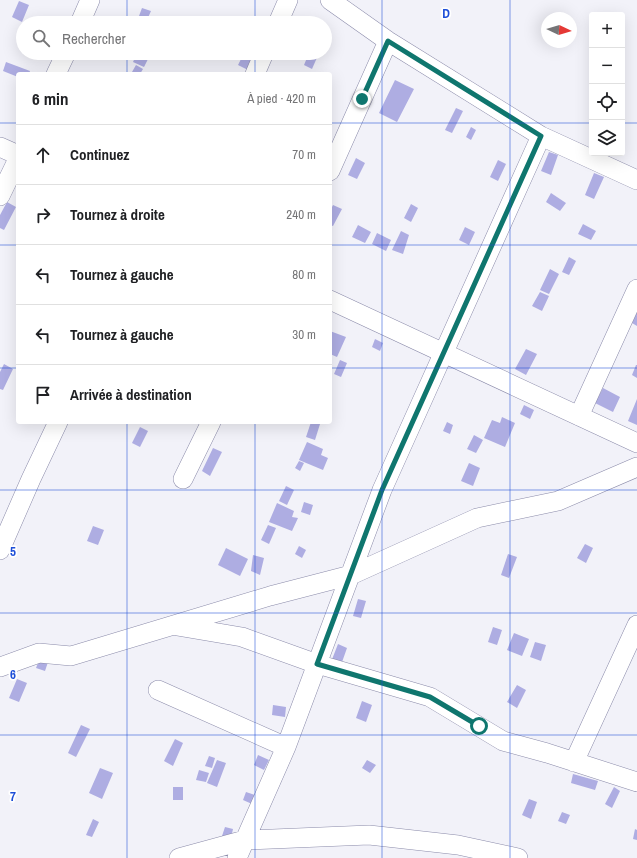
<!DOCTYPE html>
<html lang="fr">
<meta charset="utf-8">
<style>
:root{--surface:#fff;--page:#f6f6f6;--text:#202124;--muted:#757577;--line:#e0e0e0}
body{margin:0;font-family:"Archivo Narrow",sans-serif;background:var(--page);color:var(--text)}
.controls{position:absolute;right:12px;top:12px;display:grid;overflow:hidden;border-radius:4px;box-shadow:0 4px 16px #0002}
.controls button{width:36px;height:36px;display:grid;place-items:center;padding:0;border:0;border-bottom:1px solid var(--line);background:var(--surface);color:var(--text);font:20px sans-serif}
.compass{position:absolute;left:541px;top:12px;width:36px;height:36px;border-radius:50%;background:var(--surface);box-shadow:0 4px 16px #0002;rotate:94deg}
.stop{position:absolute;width:12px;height:12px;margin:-9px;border:3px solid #0f766e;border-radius:50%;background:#fff}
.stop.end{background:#0f766e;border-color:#fff;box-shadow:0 1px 4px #0008}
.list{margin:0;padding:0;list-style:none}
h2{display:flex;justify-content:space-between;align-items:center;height:52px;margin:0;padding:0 16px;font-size:17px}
h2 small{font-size:13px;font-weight:400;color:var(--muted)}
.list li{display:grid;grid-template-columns:26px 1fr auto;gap:12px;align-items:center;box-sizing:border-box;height:60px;padding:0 16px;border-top:1px solid var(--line)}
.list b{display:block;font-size:15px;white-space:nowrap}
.list em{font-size:13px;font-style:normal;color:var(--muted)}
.icon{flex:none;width:22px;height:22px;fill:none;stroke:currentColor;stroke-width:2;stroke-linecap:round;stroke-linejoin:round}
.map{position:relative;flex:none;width:637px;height:858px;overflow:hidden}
.search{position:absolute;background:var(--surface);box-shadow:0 4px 16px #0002;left:16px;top:16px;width:316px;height:44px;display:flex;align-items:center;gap:10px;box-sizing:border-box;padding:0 14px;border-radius:22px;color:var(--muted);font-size:15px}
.panel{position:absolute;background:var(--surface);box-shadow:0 4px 16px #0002;left:16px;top:72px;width:316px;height:352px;border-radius:4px}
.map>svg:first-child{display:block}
.building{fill:#aeade2}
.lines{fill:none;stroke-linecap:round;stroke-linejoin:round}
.minor-casing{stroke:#8b8baa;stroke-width:20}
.minor{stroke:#fff;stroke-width:19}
.route{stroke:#0f766e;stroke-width:5}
.grid{fill:none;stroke:#1d4ed8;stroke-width:1;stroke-opacity:0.55}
.grid-label{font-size:13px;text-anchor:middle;font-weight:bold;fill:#1d4ed8;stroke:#fff;stroke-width:3.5;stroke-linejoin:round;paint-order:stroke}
</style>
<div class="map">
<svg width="637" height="858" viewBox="0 0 637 858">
<rect width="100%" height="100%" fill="#f2f2f9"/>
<path class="building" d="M19 1 29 5 22 22 12 17Z
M142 8 151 11 147 20 139 16Z
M137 53H151L144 67 133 62Z
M244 53H256L248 70 238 65Z
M309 53H319L312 69 304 65Z
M6 62 30 71 29 74H18V77L3 71Z
M136 65 143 69 140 74H136L132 72Z
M395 80 414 89 397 122 379 113Z
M456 108 463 111 452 133 445 130Z
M471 127 476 130 471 140 466 137Z
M549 152 558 155 551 175 541 171Z
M356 158 365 163 357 179 348 175Z
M498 160 506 164 498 181 490 177Z
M594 173 604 177 594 199 585 195Z
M551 193 566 203 560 211 546 202Z
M7 202 16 207 4 230 0 228V215Z
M411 204 418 208 411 222 404 218Z
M333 205 342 209 333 226 330 225V211Z
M583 224 596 231 591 240 578 234Z
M358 225 371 232 365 243 352 237Z
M465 227 475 232 469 245 459 240Z
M401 231 409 235 403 254 392 250Z
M377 233 391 240 386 251 372 244Z
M569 257 576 261 569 275 562 272Z
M550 269 559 274 549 294 540 290Z
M540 292 549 296 542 311 532 306Z
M637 312V326L632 323Z
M330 331 346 337 337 357 330 354Z
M375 339 383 343 380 351 372 347Z
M526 349 537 354 526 375 515 369Z
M340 360 347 363 341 377 334 374Z
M4 364 13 369 3 390 0 389V372Z
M636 365H637V378L632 375Z
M603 388 620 397 613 412 595 403Z
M637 399V425L628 421Z
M524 405 534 410 530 419 520 414Z
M502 417 515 423 505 447 484 438 492 420 500 423Z
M311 422 320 424 315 440 306 437Z
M447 422 453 425 450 434 443 431Z
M140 427 148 431 140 447 132 443Z
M474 435 483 440 476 453 467 449Z
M307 442 323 449 321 455 328 458 323 470 299 460Z
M213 448 222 452 210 476 202 471Z
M299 461 304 463 300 471 295 468Z
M469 463 480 468 473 486 461 481Z
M286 486 294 490 287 505 279 501Z
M304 502 313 505 310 515 301 512Z
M277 503 294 511 292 517 298 518 292 531 269 522Z
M268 525 276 528 269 544 261 540Z
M93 526 104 530 98 545 87 541Z
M585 544 593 548 586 563 577 558Z
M299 546 306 550 302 558 295 554Z
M226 548 248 559 240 576 218 565Z
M508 554 517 557 509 578 501 575Z
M253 555 264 558 260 575 251 571Z
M358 599 366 601 361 618 353 616Z
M493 627 502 630 497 645 488 642Z
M514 633 529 639 522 656 507 650Z
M535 642 546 645 541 661 530 657Z
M338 644 347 648 341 665 331 662Z
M40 658 48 662 45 671 36 668Z
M17 679 27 683 19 702 9 698Z
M517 685 526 690 517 708 507 702Z
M362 701 372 705 366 722 356 718Z
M273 705 286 707 285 717 272 715Z
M81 725 90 729 76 757 68 753Z
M175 739 183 743 173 766 164 761Z
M258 755 269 760 264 770 254 765Z
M209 756 215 758 212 768 205 766Z
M217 760 226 763 217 787 207 783Z
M367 760 376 765 370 773 362 768Z
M100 768 113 773 102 799 89 793Z
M199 770 209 773 206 782 196 780Z
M573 774 598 781 595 790 571 783Z
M173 787H183V800H173Z
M614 787 620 791 612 808 605 804Z
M246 792 255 795 252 804 243 800Z
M529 799 537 802 531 819 522 815Z
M562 812 570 815 566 824 558 821Z
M93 819 99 822 92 837 86 835Z
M225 827 233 829 231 838 222 836Z
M635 829 637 830V840L633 839Z"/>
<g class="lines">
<defs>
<path id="minor" d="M330 0 388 41 541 136 637 180
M80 23 90 0
M278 23 288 0
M56 74 66 53
M255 74 264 53
M0 147 18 155
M330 171 388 41
M0 196 18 159
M330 300 637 443
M579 416 637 289
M183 479 211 422
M0 550 31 479 58 422
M177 626 242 637 317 664 430 697 503 741 547 753 637 782
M0 667 39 653 71 656 270 596 351 575 477 518 558 501 637 467
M158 690 286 747
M574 762 637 625
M179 858 245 840 369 835 458 845 518 858
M237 858 286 747 382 490 541 136"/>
</defs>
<use href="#minor" class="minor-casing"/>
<use href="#minor" class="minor"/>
</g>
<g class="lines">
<path class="route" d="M362 99 388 41 541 136 382 490 317 664 430 697 479 726"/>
</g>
<path class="grid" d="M127 0V23M255 0V23M382 0V858M510 0V858M127 53V74M255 53V74M0 123H18M330 123H592M622 123H637M0 245H18M330 245H637M0 368H18M330 368H637M127 422V858M255 422V858M0 490H637M0 613H637M0 735H637"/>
<g class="grid-label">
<text x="446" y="18">D</text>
<text x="13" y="556">5</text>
<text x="13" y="679">6</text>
<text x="13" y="801">7</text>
</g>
</svg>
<div class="controls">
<button>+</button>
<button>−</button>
<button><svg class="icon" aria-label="locate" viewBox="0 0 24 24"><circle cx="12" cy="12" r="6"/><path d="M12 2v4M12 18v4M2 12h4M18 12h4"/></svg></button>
<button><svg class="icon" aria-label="layers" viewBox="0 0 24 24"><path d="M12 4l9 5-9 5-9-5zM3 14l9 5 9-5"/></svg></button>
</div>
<svg class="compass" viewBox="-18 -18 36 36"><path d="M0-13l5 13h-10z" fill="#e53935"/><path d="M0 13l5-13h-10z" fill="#757577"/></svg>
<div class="stop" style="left:479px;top:726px"></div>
<div class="stop end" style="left:362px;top:99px"></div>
<div class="search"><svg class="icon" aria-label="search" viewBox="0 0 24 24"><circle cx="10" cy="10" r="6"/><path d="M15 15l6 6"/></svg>Rechercher</div>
<section class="panel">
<h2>6 min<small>À pied · 420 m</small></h2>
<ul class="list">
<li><svg class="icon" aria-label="ahead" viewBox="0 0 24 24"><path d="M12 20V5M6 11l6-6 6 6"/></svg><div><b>Continuez</b></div><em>70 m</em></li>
<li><svg class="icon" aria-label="right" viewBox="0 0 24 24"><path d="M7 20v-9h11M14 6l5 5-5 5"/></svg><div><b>Tournez à droite</b></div><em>240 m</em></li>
<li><svg class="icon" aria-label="left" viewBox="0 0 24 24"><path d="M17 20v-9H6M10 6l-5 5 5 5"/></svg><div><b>Tournez à gauche</b></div><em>80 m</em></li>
<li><svg class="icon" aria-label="left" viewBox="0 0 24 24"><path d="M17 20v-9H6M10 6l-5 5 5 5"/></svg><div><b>Tournez à gauche</b></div><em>30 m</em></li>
<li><svg class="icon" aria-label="arrive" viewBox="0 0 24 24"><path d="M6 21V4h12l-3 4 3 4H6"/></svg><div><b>Arrivée à destination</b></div></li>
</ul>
</section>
</div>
